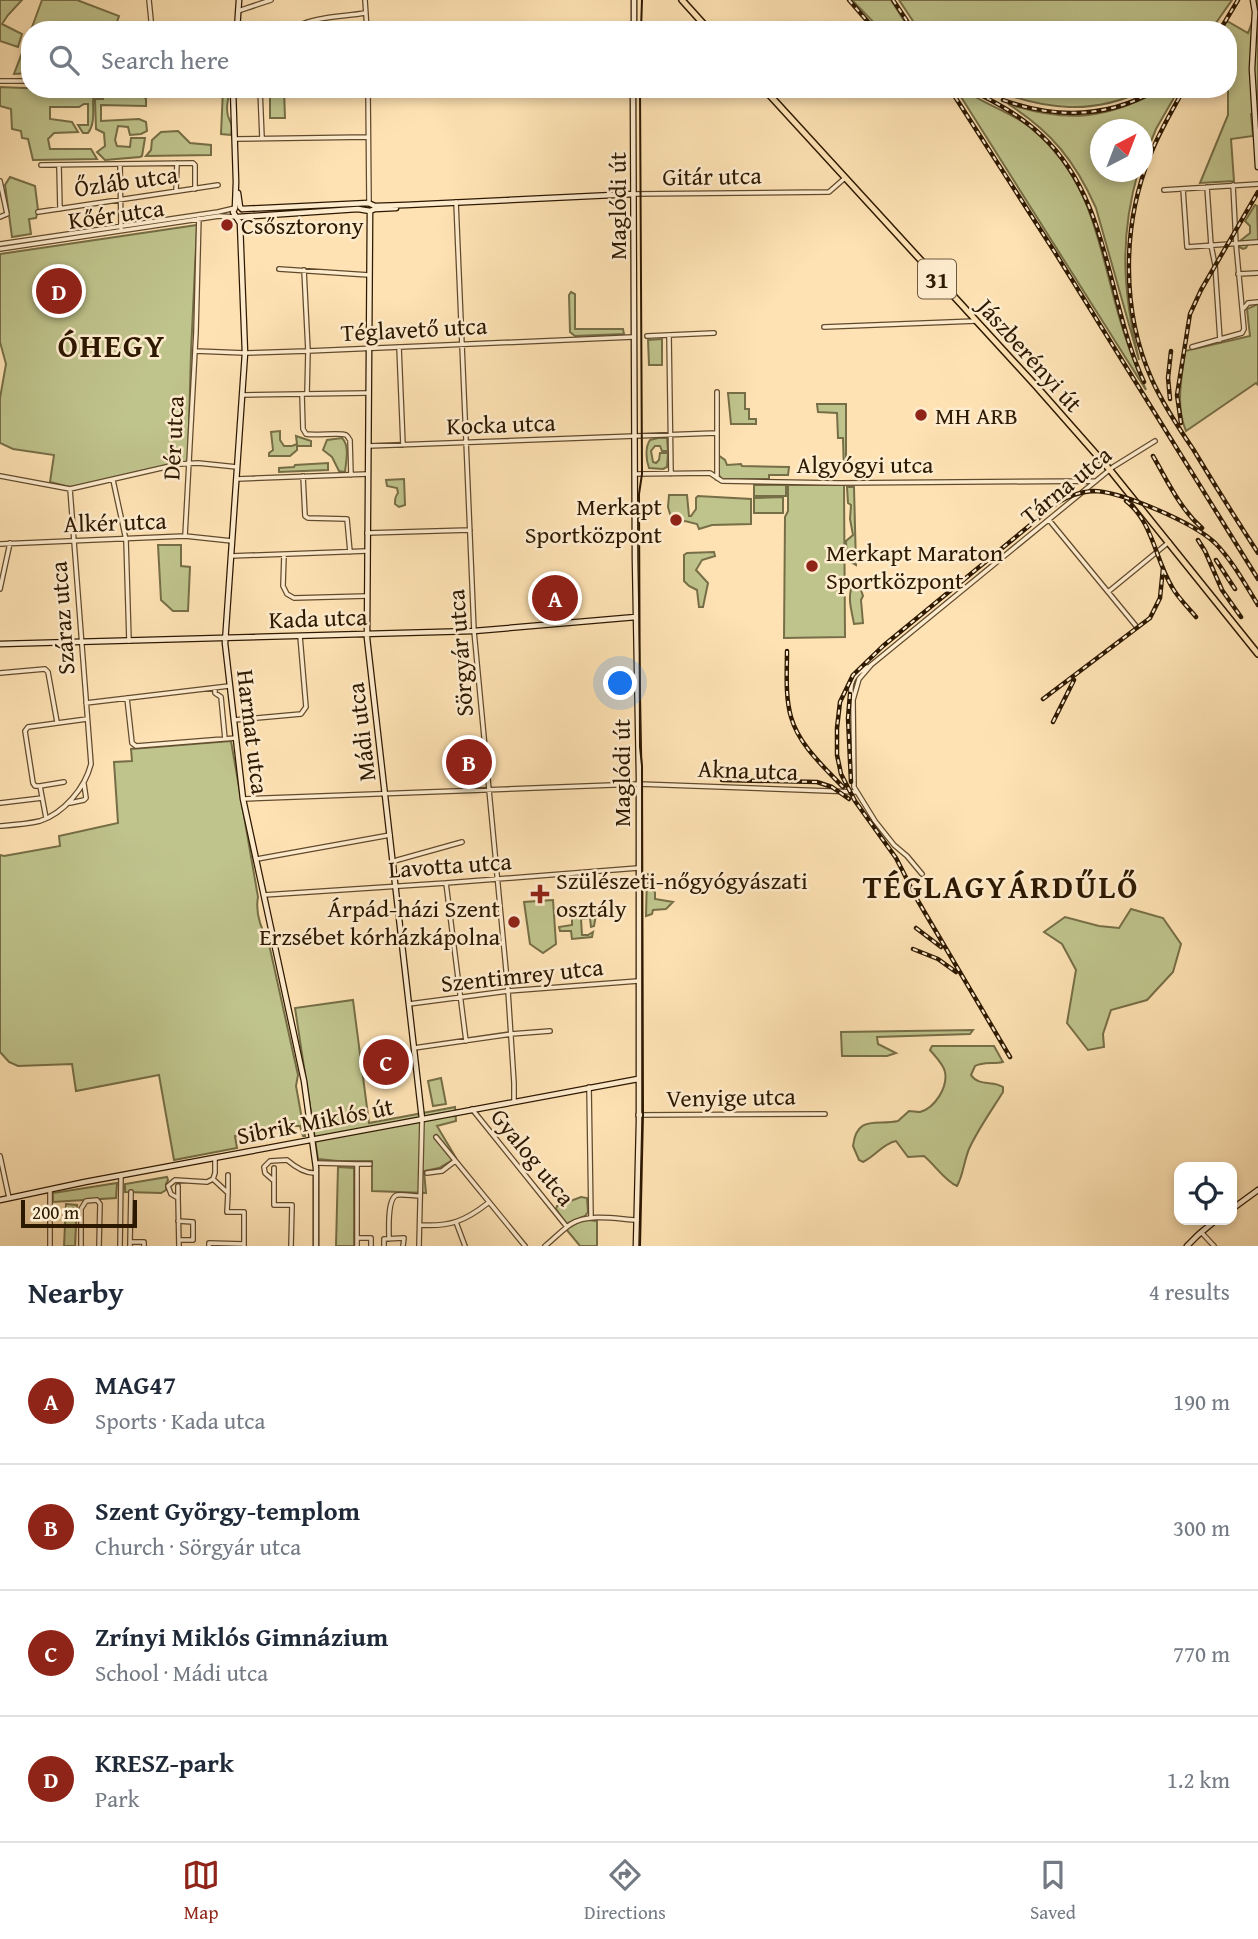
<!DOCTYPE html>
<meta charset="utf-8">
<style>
:root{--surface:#fff;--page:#f2f2f3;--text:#1f2937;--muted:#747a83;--line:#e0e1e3;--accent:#8f2418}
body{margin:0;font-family:"Gentium Book Plus",serif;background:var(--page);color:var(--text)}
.controls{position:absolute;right:21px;bottom:21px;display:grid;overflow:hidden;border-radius:14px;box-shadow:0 4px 10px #0003}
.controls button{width:63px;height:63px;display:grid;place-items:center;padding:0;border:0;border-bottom:2px solid var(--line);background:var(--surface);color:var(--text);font:35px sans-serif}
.compass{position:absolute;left:1090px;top:119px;width:63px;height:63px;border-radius:50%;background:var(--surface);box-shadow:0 4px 10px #0003;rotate:42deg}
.scale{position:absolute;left:21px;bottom:18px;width:116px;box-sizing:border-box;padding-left:7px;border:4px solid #2d1800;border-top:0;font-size:19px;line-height:24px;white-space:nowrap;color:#2d1800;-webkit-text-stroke:5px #feecce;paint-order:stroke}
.you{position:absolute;left:621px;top:684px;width:24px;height:24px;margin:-18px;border:5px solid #fff;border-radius:50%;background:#1a73e8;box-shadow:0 0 0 10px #1a73e833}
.badge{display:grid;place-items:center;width:46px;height:46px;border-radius:50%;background:var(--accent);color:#fff;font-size:23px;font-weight:700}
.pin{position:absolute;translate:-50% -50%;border:4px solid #fff;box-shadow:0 2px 7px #0006}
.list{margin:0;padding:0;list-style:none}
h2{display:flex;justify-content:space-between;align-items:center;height:91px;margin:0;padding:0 28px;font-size:30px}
h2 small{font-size:23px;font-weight:400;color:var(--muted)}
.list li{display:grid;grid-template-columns:46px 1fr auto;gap:21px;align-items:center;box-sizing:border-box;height:126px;padding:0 28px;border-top:2px solid var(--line)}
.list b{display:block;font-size:26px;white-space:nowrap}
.list p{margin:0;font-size:23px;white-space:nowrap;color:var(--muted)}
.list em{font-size:23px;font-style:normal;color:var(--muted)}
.icon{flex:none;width:38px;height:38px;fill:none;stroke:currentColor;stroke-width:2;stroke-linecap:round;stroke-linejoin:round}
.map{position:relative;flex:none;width:1258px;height:1246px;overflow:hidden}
.search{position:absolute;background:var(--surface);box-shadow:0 4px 10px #0003;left:21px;right:21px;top:21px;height:77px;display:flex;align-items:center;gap:18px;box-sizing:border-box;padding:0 24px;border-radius:28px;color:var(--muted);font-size:26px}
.sheet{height:595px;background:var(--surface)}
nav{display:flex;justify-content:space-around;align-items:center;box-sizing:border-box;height:98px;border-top:2px solid var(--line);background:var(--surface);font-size:19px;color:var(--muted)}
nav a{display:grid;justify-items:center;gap:4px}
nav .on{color:var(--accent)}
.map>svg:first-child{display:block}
.green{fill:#bfc38c;stroke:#766e46;stroke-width:2}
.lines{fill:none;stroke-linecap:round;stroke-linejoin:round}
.street-casing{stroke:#614a2d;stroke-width:6}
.secondary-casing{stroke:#2d1800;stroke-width:7}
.primary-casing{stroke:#2d1800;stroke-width:8}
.street{stroke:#feecce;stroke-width:3.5}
.secondary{stroke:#feecce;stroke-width:4.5}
.primary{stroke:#fee2b3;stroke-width:5}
.tram{stroke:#2d1800;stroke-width:2}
.rail-casing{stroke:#2d1800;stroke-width:4.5}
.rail{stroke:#feecce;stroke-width:2;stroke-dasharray:5;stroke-linecap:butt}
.poi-dot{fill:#8f2418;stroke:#feecce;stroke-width:2.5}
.labels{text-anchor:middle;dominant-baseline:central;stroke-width:5;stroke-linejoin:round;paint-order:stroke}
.shield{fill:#feecce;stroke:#6c583e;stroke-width:2}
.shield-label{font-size:23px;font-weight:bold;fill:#2d1800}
.street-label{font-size:24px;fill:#2d1800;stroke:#feecce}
.poi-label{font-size:24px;fill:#2d1800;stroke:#feecce;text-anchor:start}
.district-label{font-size:32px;font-weight:bold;letter-spacing:2px;fill:#2d1800;stroke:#feecce}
</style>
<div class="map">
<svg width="1258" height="1246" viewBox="0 0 1258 1246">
<rect width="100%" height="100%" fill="#fee2b3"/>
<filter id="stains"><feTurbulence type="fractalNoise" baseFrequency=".00286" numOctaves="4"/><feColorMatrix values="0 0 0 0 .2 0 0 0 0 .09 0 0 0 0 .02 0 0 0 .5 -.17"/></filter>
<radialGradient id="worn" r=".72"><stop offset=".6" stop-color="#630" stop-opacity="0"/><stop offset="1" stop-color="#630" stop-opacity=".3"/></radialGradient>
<path class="green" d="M0 0H22L8 15 2 24 22 34 18 47 0 41Z
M42 0H77L119 16 114 30H31Z
M852 0H891L910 30H881Z
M899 0H1232L1211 30H919Z
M1251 0H1258V113L1251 114 1253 136 1231 139 1234 181 1200 183 1228 115V30H1221L1227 21 1248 33C1253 22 1256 11 1251 0Z
M30 32V73L14 74Z
M0 87 94 91C91 105 97 121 88 133H83L78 125H88V104H84L79 107H50V119L72 122 78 132 54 133 48 139 50 149H91L97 159 33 160 28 139 22 138 21 131 12 129 11 109 0 106Z
M223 89H231C228 97 226 108 228 116 231 124 233 125 231 135L221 134Z
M270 89H284L285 118H270Z
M956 89H962C987 106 1017 114 1040 135 1094 186 1100 253 1120 320 1127 344 1136 367 1146 390Z
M992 89H1146C1094 116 1044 110 992 89Z
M1162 89H1179L1156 129 1143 161 1142 130H1100V172H1138C1119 239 1123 293 1139 360L1096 208C1075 161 1051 131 1008 104 1067 123 1107 120 1162 89Z
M103 91H124L129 96 141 94 146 99V106L101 105V121L139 119 146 122 147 131 141 134 130 135 128 127 118 126 115 140 117 146 130 147 131 138H145L142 156 140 157 105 160 97 152 105 146 104 133 96 129 95 99H103Z
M178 131 190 143 211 145V155L146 156 151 150 152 140 161 132Z
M10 177 35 186 38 210 36 218 29 219 31 234 12 237 5 185Z
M1255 205 1257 206 1258 241 1249 242 1246 248 1243 249 1239 247 1240 241 1250 233V226L1245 221Z
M197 225 191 352 188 461 82 485 70 487 50 482 54 455 13 449 0 443V398L6 364 0 342V254Z
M571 292 575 294V329H623L624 334 575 336 570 332 569 295Z
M1258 304V385L1256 383 1186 431C1175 405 1182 377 1185 351L1250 336 1247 309Z
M662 339V365H649L648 340Z
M728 393H745V409H749V419H756V424H731Z
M817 404H846V473H844L843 438H838L837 413 818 412Z
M280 431V440L284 446H292L297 444 296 436 311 441V446H297V450L290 456H269V453L273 450 271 432Z
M342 438C350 446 346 461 345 472L339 471 332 457 323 450 327 440Z
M658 438H667L668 451H662L660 446H655L651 451 653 462 656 463 659 460 660 453H668L667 467 663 469 649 468C646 460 645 447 650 440Z
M718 455 725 460 727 465 741 464 742 466 789 467 788 475H769V479H722L718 474Z
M328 463V470L279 472V468L294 467 295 465Z
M404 479 405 505 399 507 395 504C395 499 395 497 398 493L397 488 387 486 386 480Z
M754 485H786V496H754Z
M788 485H844L845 637 784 638 785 517 788 511Z
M847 487H854L856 565 847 560 846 541 853 535 850 519 851 505 848 503Z
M669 495H687L689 516H691L696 509V498L698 496 751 499V524L712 525 699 529 697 524 685 521 673 524 668 507Z
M783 497V513H754V498Z
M158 545H181V566L190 567 188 611H173L161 600Z
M714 552 715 556 702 560 696 570 708 583 703 607H699L697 590 689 586 684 581V555L687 553Z
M856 587 861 590 863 596 861 600 863 623 854 624C852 612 848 601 851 589Z
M231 741 258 897C255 912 262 931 269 944L298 1075 296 1086 305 1136H303L300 1126H291L235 1136 237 1148 174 1160 159 1075 76 1091 72 1064 18 1066 9 1062 0 1052V855L4 856 60 846 59 836 118 823 114 762 132 761 131 749Z
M647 874 655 876 651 889 655 892V899L673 902 666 909 653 910 652 914 646 916Z
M553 900 556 944 543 953 530 944 524 902Z
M597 909 594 926 591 927 590 918 581 919 582 935H588L593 932 592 937 572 939 571 931H560L559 927 572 925V913H587V910Z
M1131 909 1163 918 1181 944 1173 972 1147 1000 1111 1010 1103 1034 1104 1047 1088 1050 1067 1023 1076 970 1062 944 1044 932 1065 917 1099 926 1119 928Z
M353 1000 369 1123 455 1107 456 1121 437 1126 456 1158 439 1168 424 1171 426 1193 372 1191V1161H338L318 1159 295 1008Z
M973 1030 970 1034 877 1037 878 1044 896 1053 887 1056H842L841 1032Z
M932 1046H994L1003 1062C994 1064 982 1062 975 1066L971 1075C979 1087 993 1080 1003 1087V1092C992 1110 978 1129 969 1149 964 1161 963 1176 957 1186 945 1181 935 1165 924 1156L908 1157 896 1141C882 1144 876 1156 863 1162L859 1160 853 1146C857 1114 877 1126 898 1121L909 1111C912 1111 917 1112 920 1112 935 1108 948 1087 945 1072 944 1065 935 1056 930 1050Z
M441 1078 446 1104 433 1106 428 1081Z
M338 1167 354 1168V1246H336Z
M167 1177 168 1180 166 1184V1190L161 1193 125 1192V1184Z
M117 1183 116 1198 53 1202V1193Z
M581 1197 587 1198 588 1212 585 1216 566 1224 556 1209 557 1206Z
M66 1204 77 1205 75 1246H64Z
M588 1220 597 1221V1246H580L566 1229 581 1221Z"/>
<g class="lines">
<defs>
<path id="street" d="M149 0 152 30
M365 0 367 30
M238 11 271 0
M290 30C312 16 341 17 365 13
M0 81H30
M260 89 262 138
M368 89 369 203
M235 139 368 137
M120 164 121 228
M41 165 193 163 195 165V189
M59 166 60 209
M0 181 7 214 0 217
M1207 187 1211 245 1215 265 1220 340
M1183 189 1187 247 1258 242
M1164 190 1258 184
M176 191 177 163
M634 194 829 192 845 178
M456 202 474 631 508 991 514 1083V1101
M38 212 218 185
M0 244 218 212 235 208
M0 249 219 216 237 217
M279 269 369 275
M304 270 308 351 307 394
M1238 274 1258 273
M1244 308 1248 303 1258 302
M824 327 976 321
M669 335 671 474
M647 336 714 333
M399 347 403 445
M1192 347 1242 333 1244 329 1236 244 1233 185
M195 351 245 353 308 351 633 337
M302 394 303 429 306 434C315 436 341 432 346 435 348 436 348 438 350 440L351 475
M242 395 368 393
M368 446 716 433
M635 474 710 473 722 481 840 483 1096 481
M0 476 70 489 179 464 198 463 237 467
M303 476 305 516 308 518 347 519 350 552
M717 478V392
M237 479 368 474
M113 480 126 540 129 641
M1049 520 1136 626
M367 533 470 530
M185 536 196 332 199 215
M0 544 185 536 232 541
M284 555 283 586 287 594 294 598 367 596
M231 556 367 551
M0 589 10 543
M1108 592 1169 542
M0 673 45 669 48 672 57 722
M215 688V693L221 697 225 739
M852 697C848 683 854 674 867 667
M127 698 132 743 136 746 236 738
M86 703 229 686
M234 720 301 714 306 707 300 636
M40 786 64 782
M243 799 639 784 856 792
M0 803 42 798
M70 803 84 800 86 798 84 784
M46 818 40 786H35L33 783 25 731 28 727 87 719
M0 826C13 825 27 824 40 821 64 813 85 788 91 764L70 489
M257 859 390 835
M394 861 462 842
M922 874 907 856 894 845 875 821 854 787 853 700 859 679 871 665 1113 467 1155 441
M446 883 466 1041
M264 895 446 883 638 868
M409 1004 508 991 638 981
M414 1048 511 1034 550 1031
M589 1087 591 1218
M472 1109 567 1227
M638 1115 825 1114
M436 1137 525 1246
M0 1156 9 1198
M316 1163 357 1164V1238H371V1246
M357 1164H370
M274 1168V1181
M427 1173 442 1171 455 1161
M213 1179 228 1193 227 1212H244V1246
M213 1179 215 1173V1158
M178 1186V1198
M50 1190V1246
M228 1193V1175
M178 1221 193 1222V1240H179
M456 1222 465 1246
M420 1225C450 1227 465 1221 488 1203
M1201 1232 1214 1246
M389 1239C389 1229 387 1198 397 1195 403 1194 413 1196 420 1196
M130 1242 131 1192
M81 1246V1209L86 1201 97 1200 100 1204 99 1246
M120 1246 121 1176
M130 1246V1242H144V1246
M179 1246 178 1198 171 1194 168 1186 175 1180 207 1182 213 1179
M209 1246V1243L244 1244
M291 1246 292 1205H274V1181L265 1173 264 1167 270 1161 287 1160C294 1166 304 1173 314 1173
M357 1246V1238
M384 1246V1239L404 1238 403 1246
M419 1246 422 1119
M545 1246C554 1239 562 1230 571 1224 589 1213 617 1219 637 1220"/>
<path id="secondary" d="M1253 0 1255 12 1252 69 1258 167
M237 30 239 0
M634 30V0
M233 89 236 182 235 208 233 212 240 223 245 353 225 643 243 799 304 1081 316 1168V1246
M633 89 635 559 639 775V1122L636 1246
M238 193 240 207 242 209
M242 209 368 203 375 206 406 205 634 194
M370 211 367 638 422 1119
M370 211 375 209 396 208
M238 217 358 209 370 211
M0 644 474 631 636 617
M0 1200 85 1182 638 1079
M1232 1209 1258 1190
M1187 1246 1198 1235 1216 1220"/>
<path id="primary" d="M682 0 709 30
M764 89 1036 386 1110 470 1258 654"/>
</defs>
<use href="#street" class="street-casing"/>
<use href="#secondary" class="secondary-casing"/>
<use href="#primary" class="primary-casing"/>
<use href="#street" class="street"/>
<use href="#secondary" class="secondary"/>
<use href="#primary" class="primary"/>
<path class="tram" d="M641 30 642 0
M640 89 642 474 639 494 640 747 642 766 643 1115 640 1246"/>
<defs>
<path id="rail" d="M849 0 875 30
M893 0 913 30
M1220 30 1238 0
M950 89 1056 254 1258 579
M969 89C995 102 1020 115 1042 136 1111 201 1106 300 1144 382
M1184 89C1172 111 1159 132 1150 156 1122 225 1121 311 1152 380 1163 404 1178 427 1193 449 1214 484 1236 519 1258 553
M1003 100C1056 119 1109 118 1158 89
M1170 399 1168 378 1171 351
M1181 423 1177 395 1190 314 1201 290 1258 192
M1153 456C1167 480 1180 509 1202 528
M1126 501C1153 522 1155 559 1172 587 1178 598 1188 607 1196 617
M1198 540 1205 551 1222 590 1241 617
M1216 560 1235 589
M787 651C787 672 785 696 791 717 799 745 823 766 843 787
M850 694 848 718 851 782
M1043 699 1150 618 1160 598 1163 568
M1053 722 1074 680
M722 780 817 782 832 787 849 799
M916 928 941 947
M913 949 938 959 956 972
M1010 1057 918 901 896 858 855 801 841 774 837 755V728L840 702 853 675 883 646 1057 503C1068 496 1080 492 1093 491 1121 491 1194 523 1215 543 1232 560 1245 584 1258 605"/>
</defs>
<use href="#rail" class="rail-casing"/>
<use href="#rail" class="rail"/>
</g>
<g class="poi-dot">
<circle cx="227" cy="225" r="7"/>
<circle cx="921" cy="415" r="7"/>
<circle cx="676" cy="520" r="7"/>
<circle cx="812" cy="566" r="7"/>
<path d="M536.5 883.5h7v7h7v7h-7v7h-7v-7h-7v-7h7z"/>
<circle cx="514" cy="922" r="7"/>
</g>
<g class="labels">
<rect class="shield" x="918" y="259.5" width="38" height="39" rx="5"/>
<g class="shield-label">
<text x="937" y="279">31</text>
</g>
<g class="street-label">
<text transform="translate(712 176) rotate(-1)">Gitár utca</text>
<text transform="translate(126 181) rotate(-8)">Őzláb utca</text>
<text transform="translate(617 206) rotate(-90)">Maglódi út</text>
<text transform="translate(116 214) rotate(-8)">Kőér utca</text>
<text transform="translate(414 329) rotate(-3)">Téglavető utca</text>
<text transform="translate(1030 355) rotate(48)">Jászberényi út</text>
<text transform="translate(501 424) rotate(-2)">Kocka utca</text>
<text transform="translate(173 438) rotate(-87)">Dér utca</text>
<text x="865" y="464">Algyógyi utca</text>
<text transform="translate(1066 485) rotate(-39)">Tárna utca</text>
<text transform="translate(115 522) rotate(-2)">Alkér utca</text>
<text transform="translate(62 618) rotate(-94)">Száraz utca</text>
<text transform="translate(318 618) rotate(-2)">Kada utca</text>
<text transform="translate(460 653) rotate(-94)">Sörgyár utca</text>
<text transform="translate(253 732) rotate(83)">Harmat utca</text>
<text transform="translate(361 732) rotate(-97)">Mádi utca</text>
<text transform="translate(748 770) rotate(2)">Akna utca</text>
<text transform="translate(621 773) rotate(-90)">Maglódi út</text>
<text transform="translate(450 865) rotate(-4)">Lavotta utca</text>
<text transform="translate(522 975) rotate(-6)">Szentimrey utca</text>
<text transform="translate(731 1097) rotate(-1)">Venyige utca</text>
<text transform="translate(315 1121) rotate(-11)">Sibrik Miklós út</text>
<text transform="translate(533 1157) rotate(51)">Gyalog utca</text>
</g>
<g class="poi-label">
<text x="241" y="225">Csősztorony</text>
<text x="935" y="415">MH ARB</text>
<text x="662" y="506" text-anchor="end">Merkapt<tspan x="662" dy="28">Sportközpont</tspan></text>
<text x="826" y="552">Merkapt Maraton<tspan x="826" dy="28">Sportközpont</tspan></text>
<text x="556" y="880">Szülészeti-nőgyógyászati<tspan x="556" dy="28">osztály</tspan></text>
<text x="500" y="908" text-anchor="end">Árpád-házi Szent<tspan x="500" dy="28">Erzsébet kórházkápolna</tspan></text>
</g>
<g class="district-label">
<text x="112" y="345">ÓHEGY</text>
<text x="1001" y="886">TÉGLAGYÁRDŰLŐ</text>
</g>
</g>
<rect width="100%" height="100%" filter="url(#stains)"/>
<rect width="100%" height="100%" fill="url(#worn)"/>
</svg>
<div class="controls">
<button><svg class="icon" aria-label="locate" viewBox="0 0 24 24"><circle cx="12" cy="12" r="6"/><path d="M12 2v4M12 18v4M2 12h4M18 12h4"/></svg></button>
</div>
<svg class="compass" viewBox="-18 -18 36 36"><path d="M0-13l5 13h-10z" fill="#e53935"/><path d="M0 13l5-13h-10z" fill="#747a83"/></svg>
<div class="scale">200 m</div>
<div class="you"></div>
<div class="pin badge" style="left:555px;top:598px">A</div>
<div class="pin badge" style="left:469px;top:762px">B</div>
<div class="pin badge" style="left:386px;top:1062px">C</div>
<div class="pin badge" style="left:59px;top:291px">D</div>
<div class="search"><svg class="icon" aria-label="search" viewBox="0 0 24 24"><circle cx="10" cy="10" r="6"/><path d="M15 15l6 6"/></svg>Search here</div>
</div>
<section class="sheet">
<h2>Nearby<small>4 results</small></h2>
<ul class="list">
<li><span class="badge">A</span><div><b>MAG47</b><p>Sports · Kada utca</p></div><em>190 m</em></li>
<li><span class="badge">B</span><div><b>Szent György-templom</b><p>Church · Sörgyár utca</p></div><em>300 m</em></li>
<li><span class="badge">C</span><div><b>Zrínyi Miklós Gimnázium</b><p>School · Mádi utca</p></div><em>770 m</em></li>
<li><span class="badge">D</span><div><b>KRESZ-park</b><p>Park</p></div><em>1.2 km</em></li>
</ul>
</section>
<nav>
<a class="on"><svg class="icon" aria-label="map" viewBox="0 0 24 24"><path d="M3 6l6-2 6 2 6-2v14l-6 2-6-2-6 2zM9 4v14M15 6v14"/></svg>Map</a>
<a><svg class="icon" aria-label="directions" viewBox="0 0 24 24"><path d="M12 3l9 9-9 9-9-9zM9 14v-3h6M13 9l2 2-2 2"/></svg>Directions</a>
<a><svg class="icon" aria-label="saved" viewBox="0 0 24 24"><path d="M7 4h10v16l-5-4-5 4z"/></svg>Saved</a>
</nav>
